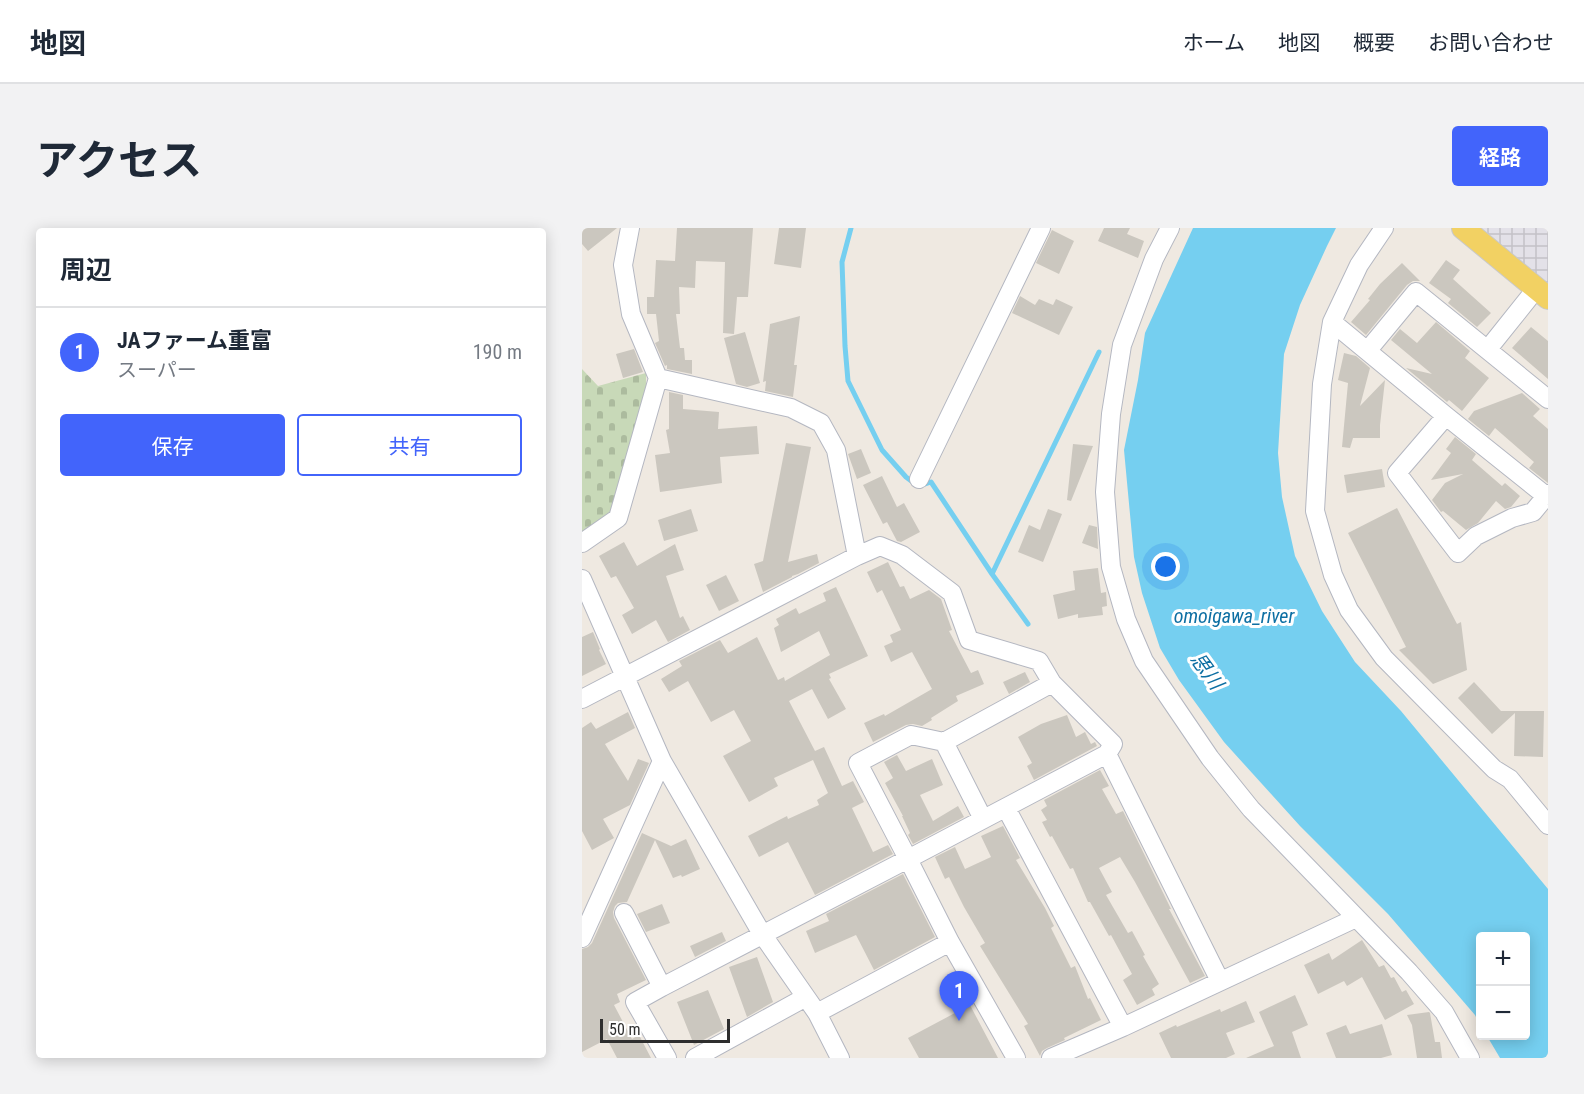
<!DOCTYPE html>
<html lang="ja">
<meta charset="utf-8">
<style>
:root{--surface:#fff;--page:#f2f2f3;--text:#1f2937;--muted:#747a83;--line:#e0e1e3;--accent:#4264fb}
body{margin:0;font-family:"Roboto Condensed","Noto Sans JP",sans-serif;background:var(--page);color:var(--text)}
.controls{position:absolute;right:18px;bottom:18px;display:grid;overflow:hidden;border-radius:6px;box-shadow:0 3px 15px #0003}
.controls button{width:54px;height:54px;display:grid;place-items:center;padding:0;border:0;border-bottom:2px solid var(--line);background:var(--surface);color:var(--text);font:30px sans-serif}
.scale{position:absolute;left:18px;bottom:15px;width:130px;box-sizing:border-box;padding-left:6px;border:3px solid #2e2e2e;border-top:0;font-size:16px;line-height:21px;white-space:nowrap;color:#2e2e2e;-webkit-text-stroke:4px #fff;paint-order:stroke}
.you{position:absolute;left:584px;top:339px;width:21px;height:21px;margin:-15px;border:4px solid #fff;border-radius:50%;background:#1a73e8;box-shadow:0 0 0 9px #1a73e833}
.badge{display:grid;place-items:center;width:39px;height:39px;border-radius:50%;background:var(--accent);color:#fff;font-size:20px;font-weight:700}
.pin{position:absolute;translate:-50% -50px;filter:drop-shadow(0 2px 3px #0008)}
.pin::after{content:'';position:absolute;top:32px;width:21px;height:18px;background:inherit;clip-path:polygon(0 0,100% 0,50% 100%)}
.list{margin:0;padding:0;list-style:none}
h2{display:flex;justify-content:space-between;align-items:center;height:78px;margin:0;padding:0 24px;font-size:26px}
h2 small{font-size:20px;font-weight:400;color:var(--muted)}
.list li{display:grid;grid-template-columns:39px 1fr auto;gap:18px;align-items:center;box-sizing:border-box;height:90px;padding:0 24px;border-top:2px solid var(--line)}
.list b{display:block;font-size:22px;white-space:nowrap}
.list p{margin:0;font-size:20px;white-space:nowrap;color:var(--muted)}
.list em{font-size:20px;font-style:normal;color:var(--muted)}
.actions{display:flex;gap:12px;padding:18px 24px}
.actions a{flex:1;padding:14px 0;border:2px solid var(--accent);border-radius:6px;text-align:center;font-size:21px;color:var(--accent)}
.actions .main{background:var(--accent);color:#fff}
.map{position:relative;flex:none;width:966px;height:830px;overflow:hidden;border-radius:6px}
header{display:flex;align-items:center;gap:36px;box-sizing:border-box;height:84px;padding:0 30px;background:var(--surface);border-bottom:2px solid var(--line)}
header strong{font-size:28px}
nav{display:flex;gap:33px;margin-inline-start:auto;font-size:21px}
.intro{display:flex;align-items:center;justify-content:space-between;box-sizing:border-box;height:144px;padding:0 36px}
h1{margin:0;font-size:42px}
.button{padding:15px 27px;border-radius:6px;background:var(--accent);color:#fff;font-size:21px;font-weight:700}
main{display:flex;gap:36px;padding:0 36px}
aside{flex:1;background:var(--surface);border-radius:6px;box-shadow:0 3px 15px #0003}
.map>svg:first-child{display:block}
.industrial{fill:url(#industrial-grid)}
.cemetery{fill:url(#cemetery-stones)}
.water{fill:#75cff0}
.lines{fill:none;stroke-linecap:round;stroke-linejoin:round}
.stream{stroke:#75cff0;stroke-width:5}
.building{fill:#cbc7bf}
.minor-casing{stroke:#b4b7c1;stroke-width:20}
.major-casing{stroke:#c9c9c9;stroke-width:24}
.minor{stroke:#fff;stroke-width:18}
.major{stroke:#f2d163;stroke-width:22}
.labels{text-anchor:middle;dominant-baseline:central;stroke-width:6;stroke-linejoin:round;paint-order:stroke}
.water-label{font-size:20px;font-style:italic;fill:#0d6fa3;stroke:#fff}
</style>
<header>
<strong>地図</strong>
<nav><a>ホーム</a><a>地図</a><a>概要</a><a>お問い合わせ</a></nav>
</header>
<div class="intro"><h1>アクセス</h1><a class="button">経路</a></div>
<main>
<aside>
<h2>周辺<small></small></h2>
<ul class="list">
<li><span class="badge">1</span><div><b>JAファーム重富</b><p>スーパー</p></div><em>190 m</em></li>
</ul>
<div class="actions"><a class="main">保存</a><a>共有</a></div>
</aside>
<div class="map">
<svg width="966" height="830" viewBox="0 0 966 830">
<defs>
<pattern id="industrial-grid" width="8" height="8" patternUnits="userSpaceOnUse" patternTransform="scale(1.5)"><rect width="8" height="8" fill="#e3e1e8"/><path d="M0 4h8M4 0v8" fill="none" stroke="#c3c1c7"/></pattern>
<pattern id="cemetery-stones" width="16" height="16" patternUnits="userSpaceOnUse" patternTransform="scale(1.5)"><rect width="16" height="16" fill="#c8d9b8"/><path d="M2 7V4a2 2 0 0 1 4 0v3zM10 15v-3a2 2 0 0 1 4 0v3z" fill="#acbb9e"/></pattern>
</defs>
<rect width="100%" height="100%" fill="#efe9e1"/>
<path class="industrial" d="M881 0H966V70Z"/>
<path class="cemetery" d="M0 141 16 158 64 145V158L28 286 0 307Z"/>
<path class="water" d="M611 0H754L745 18 718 77 702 126 696 225 700 269 713 328 740 383 773 434 819 483 966 661V830H918L905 808H944V708H898V797L893 787 806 686 718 598 642 514 597 452 578 420 560 365 552 329 542 222 556 152 563 105Z"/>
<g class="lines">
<path class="stream" d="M269 0 260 34 263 118 266 153 300 222 324 249 332 255
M340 257 349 254 410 346 517 124
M410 346 446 396"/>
</g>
<path class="building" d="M0 0H35L6 23 0 16Z
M95 0H171L166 69H155L152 106 141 105 143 34 114 33 113 60 97 59 98 86H94L98 120H102L103 132H110V146L85 141V137L83 138 73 115 77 113 74 86H65V69H72L74 32 93 33Z
M197 0H224L219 40 192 36Z
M522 0H548L545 6 562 13 556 30 516 13Z
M470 2 492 13 477 46 454 35Z
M864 32 878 42 871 51 909 85 895 99 866 75 869 71 847 55Z
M820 35 838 53H831L825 57 784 107 769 94 788 72 786 71 798 56Z
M438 68 453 77 457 71 471 77 474 71 491 79 477 107 430 85Z
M218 88 212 137H215L211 169 183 163 184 153 181 154 188 96Z
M854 94 888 123 883 130 907 150 880 183 867 172 865 174 824 140 850 146 809 112 818 101 835 115Z
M949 99 966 113V151L930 120Z
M163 104 178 155 165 159 154 156 142 110Z
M52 121 61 144 41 150 34 126Z
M762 125 774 128 788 140 778 178 803 152 798 197V210H771L768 220 760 219 766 155 756 152Z
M87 164 101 167V181L137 184 136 201 175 198 177 226 138 229 140 255 78 264 73 227 88 225 84 202 87 201Z
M940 165 958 181 951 188 966 201V255L947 240 952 234 913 200 907 208 886 191 892 183Z
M873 209 894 226 890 232 920 258 923 255 938 268 929 279 923 281 914 273 896 295 884 302 861 283 859 284 850 272 863 255 881 246 849 252 869 225 864 221Z
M204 215 229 219 206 334 235 326 237 335 216 346 210 348V349L181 364 172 336 181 333Z
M491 216 511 218 489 273 485 272Z
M279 221 289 245 275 251 266 226Z
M800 241 803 259 765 265 762 247Z
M300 248 315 279 322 275 338 304 319 314 315 313 305 294 301 296 281 257Z
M815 280 875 396 879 394 885 442 851 456 817 422 824 419 766 305Z
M109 281 116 303 82 313 76 292Z
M466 281 480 286 461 334 436 324 447 297 458 302Z
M507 297 515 299 516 321 500 315Z
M42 314 55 338 93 316 102 342 84 348 98 390 101 388 108 402 86 414 74 392 50 406 40 387 52 380 34 348 29 350 17 328Z
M306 334 318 359 322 358 328 371 347 362 359 371 370 402 367 403 389 445 396 442 402 456 374 468 376 473 349 490 350 492 340 498 331 496 324 497 291 514 282 495 302 486 303 488 350 461 330 424 309 434 302 418 311 414 308 407 319 402 300 362 295 365 285 344Z
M516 340 519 365 524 364 525 378 520 379 521 387 496 390V386L476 391 471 367 493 362 491 343Z
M144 347 157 373 137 383 124 357Z
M254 359 286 428 247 446 249 450 247 451 264 481 246 491 230 461 207 473 233 523 242 519 260 558 271 553 282 574 270 580 291 624 306 617 311 626 233 667 206 614 177 629 166 608 205 588 206 591 237 577 235 572 246 565 231 532 192 550 196 558 167 574 141 528 169 513 152 482 129 494 106 453 87 464 79 451 100 438 97 433 138 412 146 425 175 409 196 452 202 449 203 453 248 427 237 403 199 424 192 400 197 397 194 391 214 380 217 386 244 373 241 365Z
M11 404 18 421 17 422 24 436 0 448V409Z
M443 444 448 454 427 466 421 454Z
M892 454 919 483H962L961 529 932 528 933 485 910 506 876 470Z
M46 484 53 500 23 516 46 553 56 531 67 535 48 577 21 591 32 610 10 622 0 603V500L9 494 14 501Z
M485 487 494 509 503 504 509 516 513 514 515 518 452 552 445 538 450 535 436 509 459 496Z
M315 527 324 543 350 531 361 557 338 567 351 593 376 578 382 589 331 616 326 607 328 605 320 588H321L303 555 311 550 302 534Z
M518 542 527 558 520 561 534 586 541 583 589 681H587L623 748 608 755 553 654 538 629 517 640 530 664 524 667 546 705 550 703 563 727 561 728 577 756 570 761 573 767 555 777 541 752 550 746 529 707 527 708 508 674H506L491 640 488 641 470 608 468 609 460 594 465 592 459 582 465 578 462 572Z
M421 598 438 630 434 632 463 680 472 698 469 700 489 740 493 738 506 771 508 770 519 792 482 810 483 812 465 820 460 823 458 828 442 798 446 796 398 718 403 715 382 679 367 649 363 651 353 629 373 619 383 641 409 629 399 608Z
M60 605 89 618 104 611 118 641 100 649 99 647 91 650 73 612 45 674 36 675 33 678 31 684 32 690 64 752 35 766 38 774 32 777 50 811 57 807 69 830H35L25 811 0 824V721L6 719 10 715Z
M321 646 353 709 292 742 274 707 233 725 224 703 247 693 244 686Z
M80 676 88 695 64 704 55 686Z
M140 704 144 713 113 729 108 718Z
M780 712 797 739 802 737 809 750 812 749 820 764 824 762 832 776 803 792 780 749 765 758 762 753 736 766 722 737 747 725 750 732Z
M175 729 191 774 165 789 147 739Z
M126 762 142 801 112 817 95 774Z
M713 767 726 797 710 804 719 830H664L692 818 677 784Z
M664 773 673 794 644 805 653 826 644 830H589L577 805 594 797 595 799 638 781 639 784Z
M388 777 416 830H337L326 810Z
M847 784 848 785 853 814H858L860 830H835L830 797 825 787Z
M800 796 810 827 799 830H754L744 805 764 797 768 806Z"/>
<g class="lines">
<defs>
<path id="minor" d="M588 0 572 31 540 117 529 186 523 264 529 339 544 391 562 433 628 530 669 581 827 744 862 784 888 830
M802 0 777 37 750 94 740 156 733 283 751 347 767 382 802 430 912 541 928 551 966 597
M750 94 864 188 964 268
M906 121 954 61
M786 122 834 64 966 171
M76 150 209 180 239 195 254 222 275 328
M864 188 815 245 876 325 894 308 930 290 951 284 966 266
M337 251 459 0
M0 315 36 290 76 150 49 86 41 37 48 0
M0 351 80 533 180 706 235 785 258 830
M0 471 275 328 298 318 320 327 370 365 387 412 457 433 470 455 531 516 525 526 326 631 276 535 329 507 362 514 470 455
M362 514 401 591
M525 526 638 753
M424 580 541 799
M42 685 80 759 326 631 368 714 434 830
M0 710 80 533
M80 759 53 774 85 830
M235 785 368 714
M113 830 224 769
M469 830 541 799 774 690"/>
<path id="major" d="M881 0 966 70"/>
</defs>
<use href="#minor" class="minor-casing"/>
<use href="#major" class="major-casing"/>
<use href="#minor" class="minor"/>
<use href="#major" class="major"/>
</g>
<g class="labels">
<g class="water-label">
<text x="652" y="388">omoigawa_river</text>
<text transform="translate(625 443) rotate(54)">思川</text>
</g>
</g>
</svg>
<div class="controls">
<button>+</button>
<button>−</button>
</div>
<div class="scale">50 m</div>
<div class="you"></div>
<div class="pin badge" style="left:377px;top:793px">1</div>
</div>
</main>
